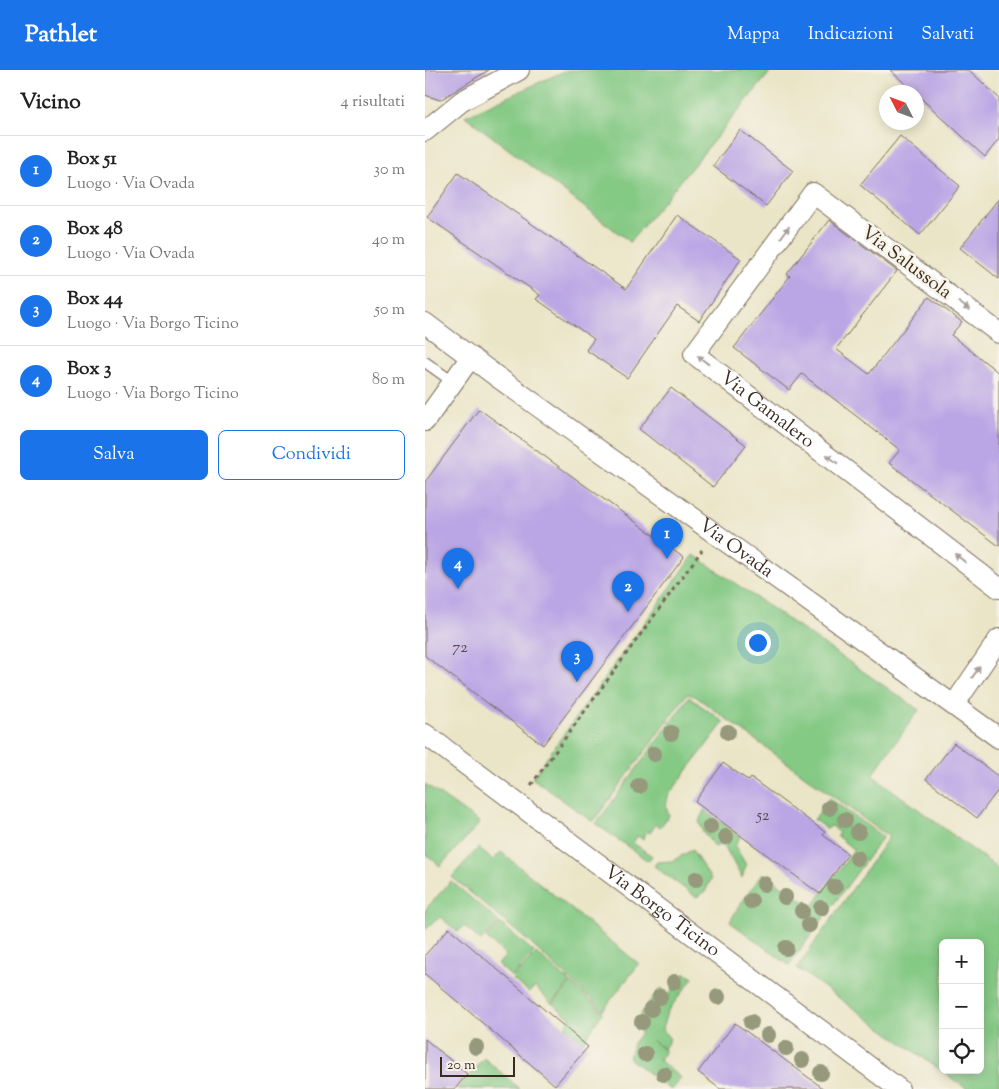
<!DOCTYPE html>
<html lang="it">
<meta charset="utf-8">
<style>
:root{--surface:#fff;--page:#f6f6f6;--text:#222;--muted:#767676;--line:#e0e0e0;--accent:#1a73e8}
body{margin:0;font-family:"Sorts Mill Goudy",serif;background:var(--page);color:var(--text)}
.controls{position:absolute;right:15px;bottom:15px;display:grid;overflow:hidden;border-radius:8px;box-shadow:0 2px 12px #0003}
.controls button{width:45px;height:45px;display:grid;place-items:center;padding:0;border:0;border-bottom:1px solid var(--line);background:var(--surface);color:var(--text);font:25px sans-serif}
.compass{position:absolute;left:454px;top:15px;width:45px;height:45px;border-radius:50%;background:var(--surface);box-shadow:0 2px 12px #0003;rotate:312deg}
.scale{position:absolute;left:15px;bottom:12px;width:75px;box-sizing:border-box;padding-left:5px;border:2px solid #3b2a1e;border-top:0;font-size:14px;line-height:18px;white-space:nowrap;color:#3b2a1e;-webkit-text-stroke:4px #f7f3e8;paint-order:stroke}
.you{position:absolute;left:332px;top:572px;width:18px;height:18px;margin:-12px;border:4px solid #fff;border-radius:50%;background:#1a73e8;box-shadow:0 0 0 8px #1a73e833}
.badge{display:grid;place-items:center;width:32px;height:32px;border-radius:50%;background:var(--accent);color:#fff;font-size:16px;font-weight:700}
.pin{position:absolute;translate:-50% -41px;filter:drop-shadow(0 1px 2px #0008)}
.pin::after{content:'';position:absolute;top:26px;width:18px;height:15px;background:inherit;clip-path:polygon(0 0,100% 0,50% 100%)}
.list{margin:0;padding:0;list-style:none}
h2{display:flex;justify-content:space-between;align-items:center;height:65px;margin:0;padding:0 20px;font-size:21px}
h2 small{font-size:16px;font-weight:400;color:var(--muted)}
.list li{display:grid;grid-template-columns:32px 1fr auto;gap:15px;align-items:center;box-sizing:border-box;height:70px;padding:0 20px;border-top:1px solid var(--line)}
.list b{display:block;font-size:19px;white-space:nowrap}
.list p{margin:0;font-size:16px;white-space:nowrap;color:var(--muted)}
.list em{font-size:16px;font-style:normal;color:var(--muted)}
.actions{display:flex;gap:10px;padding:15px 20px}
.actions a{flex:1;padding:11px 0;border:1px solid var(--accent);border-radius:8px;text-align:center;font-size:18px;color:var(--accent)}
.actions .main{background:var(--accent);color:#fff}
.icon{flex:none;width:28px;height:28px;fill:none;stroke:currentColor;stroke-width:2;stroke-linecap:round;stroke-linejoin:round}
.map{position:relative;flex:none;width:574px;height:1019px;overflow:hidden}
header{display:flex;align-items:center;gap:30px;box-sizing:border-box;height:70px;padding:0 25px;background:var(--accent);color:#fff}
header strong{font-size:24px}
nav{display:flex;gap:28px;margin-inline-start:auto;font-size:18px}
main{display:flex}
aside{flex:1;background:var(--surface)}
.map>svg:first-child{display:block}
.green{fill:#84c984;stroke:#607a51;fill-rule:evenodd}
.building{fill:#bba6e5}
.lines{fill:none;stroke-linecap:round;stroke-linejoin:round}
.lane-casing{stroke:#796b5a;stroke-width:12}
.street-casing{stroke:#796b5a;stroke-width:22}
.path{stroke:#796b5a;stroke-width:3;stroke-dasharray:4 4;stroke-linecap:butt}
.lane{stroke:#fff;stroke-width:10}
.street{stroke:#fff;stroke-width:20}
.tree{fill:#96997c}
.oneway{fill:#a79f9a}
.labels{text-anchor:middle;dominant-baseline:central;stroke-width:5;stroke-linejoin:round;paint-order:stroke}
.number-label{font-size:16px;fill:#5b4950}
.street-label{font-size:19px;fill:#3b2a1e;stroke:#f7f3e8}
</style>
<header>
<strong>Pathlet</strong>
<nav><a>Mappa</a><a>Indicazioni</a><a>Salvati</a></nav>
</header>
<main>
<aside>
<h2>Vicino<small>4 risultati</small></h2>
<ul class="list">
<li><span class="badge">1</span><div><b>Box 51</b><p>Luogo · Via Ovada</p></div><em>30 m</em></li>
<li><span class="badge">2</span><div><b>Box 48</b><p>Luogo · Via Ovada</p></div><em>40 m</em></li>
<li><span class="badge">3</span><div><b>Box 44</b><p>Luogo · Via Borgo Ticino</p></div><em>50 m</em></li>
<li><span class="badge">4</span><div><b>Box 3</b><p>Luogo · Via Borgo Ticino</p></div><em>80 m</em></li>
</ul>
<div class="actions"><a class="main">Salva</a><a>Condividi</a></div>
</aside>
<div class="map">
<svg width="574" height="1019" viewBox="0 0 574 1019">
<rect width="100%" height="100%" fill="#f7f3e8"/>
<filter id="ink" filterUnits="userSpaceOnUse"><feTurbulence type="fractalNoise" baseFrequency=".02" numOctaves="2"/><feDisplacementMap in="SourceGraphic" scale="10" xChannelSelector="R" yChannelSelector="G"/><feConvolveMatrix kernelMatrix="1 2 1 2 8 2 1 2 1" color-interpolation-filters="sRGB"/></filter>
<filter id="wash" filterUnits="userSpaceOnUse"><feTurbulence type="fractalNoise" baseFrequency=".0096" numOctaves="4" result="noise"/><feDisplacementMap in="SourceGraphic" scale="20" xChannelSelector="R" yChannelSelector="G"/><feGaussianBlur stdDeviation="1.12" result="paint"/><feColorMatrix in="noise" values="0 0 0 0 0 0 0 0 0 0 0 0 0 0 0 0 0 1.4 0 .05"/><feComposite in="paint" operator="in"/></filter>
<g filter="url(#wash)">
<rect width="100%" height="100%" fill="#ebe5c8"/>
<path class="green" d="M142 0H347L205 172 40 46Z
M269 485 494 640 447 705 574 799V1019H542L372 898 464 767 270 626 262 624 168 752 107 708ZM518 873H555V1000H518Z
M264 627 299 652 243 726 241 737 244 746 235 757 231 754 225 763 222 761 218 769 212 766 208 773 227 786 223 791 171 754Z
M0 714 55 753 15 796 0 783Z
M404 728 458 767 364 895 305 852 312 839 338 803 387 837 429 780 412 766 414 763 406 756 402 759 389 750Z
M279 740 315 767 310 776 321 795 317 808 300 777 294 775 290 777 278 762 274 752Z
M53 778 68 790 76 782 214 894 178 940 104 872 27 807Z
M267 780 286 809 280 822 271 827 229 796 232 792 247 791Z
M26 811 74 852 56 871 39 856 33 862 15 847 0 860V840Z
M75 853 109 882 87 907 73 895 81 885 61 868Z
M111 883 145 912 127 934 110 917 104 922 87 909Z
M260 903 268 908 242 942 237 959 245 969 239 979 228 971 240 981 234 990 256 1008 248 1019H244L204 988 208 973 216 963C206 948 227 930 236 918L244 924Z
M146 913 178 942 158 972 140 956 146 949 128 934Z
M59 988 95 1019H32Z"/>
<g id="blocks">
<path class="building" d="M0 0H64L15 30 0 25Z
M465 0H544L574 28V69L560 87Z
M315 60 368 101 341 136 288 96Z
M475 66 535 116 495 165 435 115Z
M33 103 201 219 252 145 316 189 274 251 252 236 202 308 161 280 169 269 111 229 115 225 2 147Z
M574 128V209L535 178Z
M404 150 472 201 411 279 444 304 504 227 537 252 526 265 574 303V476L464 393 475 380 377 304 364 320 309 278 365 206 362 204Z
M246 318 321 375 288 417 214 359Z
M54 339 259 487 118 675 0 586V412Z
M529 673 574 707V719L552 748 501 709Z
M298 693 324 711 326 708 400 762 398 765 423 784 395 824 270 732Z
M24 858 163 977 130 1015 0 904V885Z
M310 953 399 1019H295L273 1002Z
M0 969 42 1004 30 1019H0Z"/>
</g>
</g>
<g filter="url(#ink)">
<use href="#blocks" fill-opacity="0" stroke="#796b5a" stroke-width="1"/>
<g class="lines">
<defs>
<path id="lane" d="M0 292 28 312"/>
<g id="street">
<path d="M0 61 37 31 94 0"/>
<path id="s1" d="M0 253 71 306 574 668"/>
<path id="s2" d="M574 263 388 123 269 284 574 518"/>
<path d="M0 351 46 287"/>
<path d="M529 635 574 569"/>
<path id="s3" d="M0 664 474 1019"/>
</g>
</defs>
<use href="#lane" class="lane-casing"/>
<use href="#street" class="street-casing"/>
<path class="path" d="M106 715 277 480"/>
<use href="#lane" class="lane"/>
<use href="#street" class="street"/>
</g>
<g class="tree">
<circle cx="303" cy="662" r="8"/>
<circle cx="246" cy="663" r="8"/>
<circle cx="229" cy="684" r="8"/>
<circle cx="214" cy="716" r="8"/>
<circle cx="404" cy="738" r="8"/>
<circle cx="420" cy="750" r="8"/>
<circle cx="285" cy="757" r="8"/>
<circle cx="433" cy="762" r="8"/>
<circle cx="301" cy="767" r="8"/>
<circle cx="432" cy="788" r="8"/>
<circle cx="271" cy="809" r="8"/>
<circle cx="339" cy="814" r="8"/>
<circle cx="410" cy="817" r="8"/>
<circle cx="360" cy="827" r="8"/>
<circle cx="326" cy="831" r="8"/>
<circle cx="396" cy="838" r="8"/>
<circle cx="377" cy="841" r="8"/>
<circle cx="384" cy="855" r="8"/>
<circle cx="361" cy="878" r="8"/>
<circle cx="249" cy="912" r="8"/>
<circle cx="235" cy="927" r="8"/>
<circle cx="293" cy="927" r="8"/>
<circle cx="226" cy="939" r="8"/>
<circle cx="217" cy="952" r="8"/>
<circle cx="326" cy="952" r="8"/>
<circle cx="343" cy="965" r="8"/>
<circle cx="51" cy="977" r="8"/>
<circle cx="361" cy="978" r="8"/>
<circle cx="220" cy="984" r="8"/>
<circle cx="377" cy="990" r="8"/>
<circle cx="396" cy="1003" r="8"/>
<circle cx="239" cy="1004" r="8"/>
</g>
<defs><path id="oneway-solid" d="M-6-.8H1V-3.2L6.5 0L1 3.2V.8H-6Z" transform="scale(1.25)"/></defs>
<g class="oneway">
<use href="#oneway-solid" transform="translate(360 162) rotate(-54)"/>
<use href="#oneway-solid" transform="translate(539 236) rotate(37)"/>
<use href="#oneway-solid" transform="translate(278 290) rotate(-142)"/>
<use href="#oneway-solid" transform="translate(407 389) rotate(-142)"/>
<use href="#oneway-solid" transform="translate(535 488) rotate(-142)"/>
<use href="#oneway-solid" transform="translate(551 602) rotate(-55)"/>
</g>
</g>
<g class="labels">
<g class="number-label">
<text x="35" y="578">72</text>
<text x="338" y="746">52</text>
</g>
<g class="street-label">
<text transform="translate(481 193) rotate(37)">Via Salussola</text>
<text stroke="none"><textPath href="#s2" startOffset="525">Via Gamalero</textPath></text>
<text stroke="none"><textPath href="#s1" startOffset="384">Via Ovada</textPath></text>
<text stroke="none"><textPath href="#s3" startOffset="296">Via Borgo Ticino</textPath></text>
</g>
</g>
</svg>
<div class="controls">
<button>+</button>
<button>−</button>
<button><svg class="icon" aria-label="locate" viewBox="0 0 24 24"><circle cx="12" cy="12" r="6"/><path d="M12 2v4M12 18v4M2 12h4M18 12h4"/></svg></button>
</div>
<svg class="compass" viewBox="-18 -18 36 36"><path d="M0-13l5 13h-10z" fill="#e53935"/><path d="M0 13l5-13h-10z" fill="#767676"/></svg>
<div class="scale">20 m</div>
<div class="you"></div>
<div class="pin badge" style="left:242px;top:489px">1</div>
<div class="pin badge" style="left:203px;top:542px">2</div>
<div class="pin badge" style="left:152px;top:612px">3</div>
<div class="pin badge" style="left:33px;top:519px">4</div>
</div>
</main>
